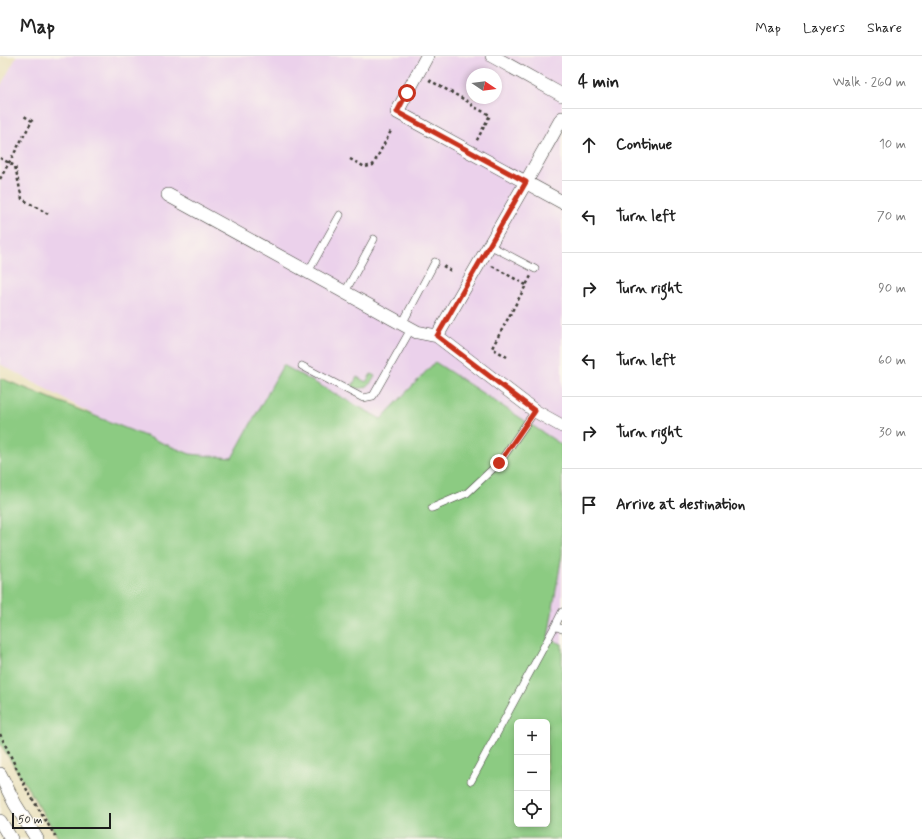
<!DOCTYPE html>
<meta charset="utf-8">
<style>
:root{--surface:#fff;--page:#f6f6f6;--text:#222;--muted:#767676;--line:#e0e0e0}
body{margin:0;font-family:Mynerve,sans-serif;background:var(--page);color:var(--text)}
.controls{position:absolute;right:12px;bottom:12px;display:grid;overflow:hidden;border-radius:6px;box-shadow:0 2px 6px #0003}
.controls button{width:36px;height:36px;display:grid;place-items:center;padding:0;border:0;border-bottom:1px solid var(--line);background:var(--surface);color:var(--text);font:20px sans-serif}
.compass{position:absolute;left:466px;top:12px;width:36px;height:36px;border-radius:50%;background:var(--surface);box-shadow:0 2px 6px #0003;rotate:103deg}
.scale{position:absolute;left:12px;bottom:10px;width:99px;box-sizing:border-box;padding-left:4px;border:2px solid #1c1c1c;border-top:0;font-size:11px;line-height:14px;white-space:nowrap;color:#1c1c1c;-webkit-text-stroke:3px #fbf7ec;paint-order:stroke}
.stop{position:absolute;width:12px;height:12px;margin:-9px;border:3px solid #c8321e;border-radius:50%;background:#fff}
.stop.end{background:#c8321e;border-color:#fff;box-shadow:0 1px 4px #0008}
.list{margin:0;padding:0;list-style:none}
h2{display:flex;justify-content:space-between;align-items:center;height:52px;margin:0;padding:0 16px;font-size:17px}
h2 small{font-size:13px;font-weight:400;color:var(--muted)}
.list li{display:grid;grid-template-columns:26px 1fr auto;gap:12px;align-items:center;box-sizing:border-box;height:72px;padding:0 16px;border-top:1px solid var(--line)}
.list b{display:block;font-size:15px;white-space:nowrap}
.list em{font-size:13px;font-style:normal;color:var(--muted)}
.icon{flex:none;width:22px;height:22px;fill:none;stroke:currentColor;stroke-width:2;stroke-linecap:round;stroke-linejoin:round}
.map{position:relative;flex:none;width:562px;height:783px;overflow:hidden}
header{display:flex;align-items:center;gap:24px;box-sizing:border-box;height:56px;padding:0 20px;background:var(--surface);border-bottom:1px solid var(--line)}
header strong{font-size:19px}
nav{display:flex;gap:22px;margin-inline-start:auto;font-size:14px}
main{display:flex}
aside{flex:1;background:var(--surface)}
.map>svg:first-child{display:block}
.built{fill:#ebd1eb;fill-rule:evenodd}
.grass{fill:#8ccb82;stroke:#54744f;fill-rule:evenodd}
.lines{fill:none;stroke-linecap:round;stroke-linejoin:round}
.lane-casing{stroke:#3b3a34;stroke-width:8}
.street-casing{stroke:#3b3a34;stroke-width:14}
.path{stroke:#3b3a34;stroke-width:2.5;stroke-dasharray:3 3;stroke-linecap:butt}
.lane{stroke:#fff;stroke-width:7}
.street{stroke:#fff;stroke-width:13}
.route{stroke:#c8321e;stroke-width:5}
</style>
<header>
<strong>Map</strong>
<nav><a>Map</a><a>Layers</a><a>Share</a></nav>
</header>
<main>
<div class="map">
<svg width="562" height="783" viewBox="0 0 562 783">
<rect width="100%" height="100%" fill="#fbf7ec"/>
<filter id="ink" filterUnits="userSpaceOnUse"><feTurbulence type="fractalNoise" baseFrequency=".025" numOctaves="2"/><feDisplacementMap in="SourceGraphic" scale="8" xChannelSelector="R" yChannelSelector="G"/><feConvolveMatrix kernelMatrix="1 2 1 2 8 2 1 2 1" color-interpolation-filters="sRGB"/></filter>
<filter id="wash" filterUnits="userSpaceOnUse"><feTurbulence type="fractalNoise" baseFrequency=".012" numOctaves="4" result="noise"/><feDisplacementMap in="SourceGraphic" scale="16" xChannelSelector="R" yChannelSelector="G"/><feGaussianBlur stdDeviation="0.9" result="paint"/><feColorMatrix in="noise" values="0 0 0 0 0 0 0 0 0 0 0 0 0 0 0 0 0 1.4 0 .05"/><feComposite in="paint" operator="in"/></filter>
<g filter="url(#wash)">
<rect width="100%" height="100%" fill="#eae1bd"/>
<path class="built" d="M17 0H562V613L0 308V31ZM472 18H496V42H472Z"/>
<path class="grass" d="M435 306 562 389V498L548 582 562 588V783H59L0 687V322L190 398 232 402 283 309 381 363ZM517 666H547V768H517Z
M371 318 375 320C370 330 363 336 352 330L357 321 366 326Z"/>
</g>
<g filter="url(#ink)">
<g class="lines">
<defs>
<path id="lane" d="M489 189 535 213
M308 216 340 159
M345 236 374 183
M402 268 435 206
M302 310 363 342 373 340 411 273
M432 452 467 437 499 407 535 355
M562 556 555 570 562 573
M471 725 555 570"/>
<path id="street" d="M427 0 397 56 562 146
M492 0 562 39
M168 139 417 276 437 280 535 355 562 370
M437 280 526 126 562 62
M0 718 15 748 37 783
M0 765 11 783"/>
</defs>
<use href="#lane" class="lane-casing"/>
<use href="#street" class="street-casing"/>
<path class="path" d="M429 24 467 45 474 51 490 59 476 86
M0 102 15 110 22 143 48 158
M350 103 365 111 373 109 392 73
M0 123 32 65 24 60
M443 210 453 216
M492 210 526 229
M507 301 492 292 531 220
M0 678 27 734 57 783"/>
<use href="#lane" class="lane"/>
<use href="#street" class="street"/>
</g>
</g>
<g class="lines" filter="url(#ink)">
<path class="route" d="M407 37 397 56 526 126 437 280 535 355 499 407"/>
</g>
</svg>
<div class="controls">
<button>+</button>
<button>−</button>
<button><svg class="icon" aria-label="locate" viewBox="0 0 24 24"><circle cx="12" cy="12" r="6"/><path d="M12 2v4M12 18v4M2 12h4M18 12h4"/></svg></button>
</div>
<svg class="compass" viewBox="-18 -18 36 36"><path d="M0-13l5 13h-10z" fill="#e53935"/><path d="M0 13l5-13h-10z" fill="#767676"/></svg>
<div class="scale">50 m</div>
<div class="stop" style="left:407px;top:37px"></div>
<div class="stop end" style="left:499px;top:407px"></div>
</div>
<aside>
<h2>4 min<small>Walk · 260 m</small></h2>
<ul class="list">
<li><svg class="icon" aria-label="ahead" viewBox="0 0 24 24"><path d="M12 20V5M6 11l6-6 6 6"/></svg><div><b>Continue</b></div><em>10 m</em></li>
<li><svg class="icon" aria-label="left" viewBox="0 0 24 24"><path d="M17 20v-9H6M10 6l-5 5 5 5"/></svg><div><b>Turn left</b></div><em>70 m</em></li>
<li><svg class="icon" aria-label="right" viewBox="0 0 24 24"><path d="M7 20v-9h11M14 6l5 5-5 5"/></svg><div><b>Turn right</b></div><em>90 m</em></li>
<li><svg class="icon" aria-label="left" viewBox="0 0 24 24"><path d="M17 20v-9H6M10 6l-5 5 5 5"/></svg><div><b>Turn left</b></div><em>60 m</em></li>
<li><svg class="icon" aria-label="right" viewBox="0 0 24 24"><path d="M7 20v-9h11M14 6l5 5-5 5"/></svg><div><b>Turn right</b></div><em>30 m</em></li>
<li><svg class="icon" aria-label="arrive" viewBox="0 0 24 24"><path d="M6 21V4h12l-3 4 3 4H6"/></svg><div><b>Arrive at destination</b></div></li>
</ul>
</aside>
</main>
